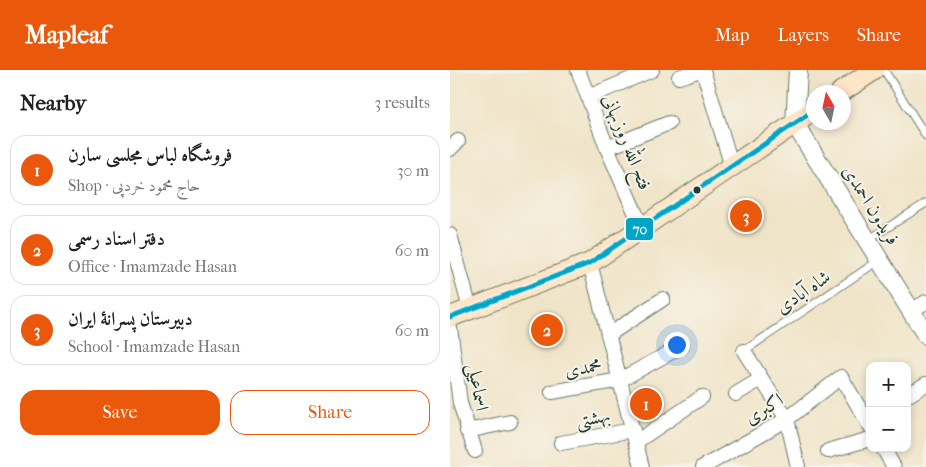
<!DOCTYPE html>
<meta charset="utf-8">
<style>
:root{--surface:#fff;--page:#f2f2f2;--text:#222;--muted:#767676;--line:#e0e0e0;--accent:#ea580c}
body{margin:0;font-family:"IM FELL French Canon",Amiri,serif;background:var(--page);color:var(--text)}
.controls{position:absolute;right:15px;bottom:15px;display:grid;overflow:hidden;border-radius:10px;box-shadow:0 2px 8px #0003}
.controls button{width:45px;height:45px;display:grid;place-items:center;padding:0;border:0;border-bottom:1px solid var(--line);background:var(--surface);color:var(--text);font:25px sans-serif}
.compass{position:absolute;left:356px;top:15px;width:45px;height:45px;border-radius:50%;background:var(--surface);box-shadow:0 2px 8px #0003;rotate:351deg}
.you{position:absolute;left:226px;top:274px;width:18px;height:18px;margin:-12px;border:4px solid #fff;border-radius:50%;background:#1a73e8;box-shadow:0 0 0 8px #1a73e833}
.badge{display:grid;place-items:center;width:32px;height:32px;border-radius:50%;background:var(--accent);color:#fff;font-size:16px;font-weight:700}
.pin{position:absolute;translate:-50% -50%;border:2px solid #fff;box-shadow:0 1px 5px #0006}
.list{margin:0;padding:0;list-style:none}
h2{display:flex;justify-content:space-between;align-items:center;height:65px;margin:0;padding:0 20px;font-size:21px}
h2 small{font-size:16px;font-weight:400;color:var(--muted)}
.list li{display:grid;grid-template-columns:32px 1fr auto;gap:15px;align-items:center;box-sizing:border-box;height:70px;margin:0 10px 10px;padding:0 10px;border:1px solid var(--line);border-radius:15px}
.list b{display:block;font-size:19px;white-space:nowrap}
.list p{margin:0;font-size:16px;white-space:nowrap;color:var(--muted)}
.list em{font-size:16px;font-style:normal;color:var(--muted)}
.actions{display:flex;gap:10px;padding:15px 20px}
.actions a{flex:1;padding:11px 0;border:1px solid var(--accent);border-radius:15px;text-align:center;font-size:18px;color:var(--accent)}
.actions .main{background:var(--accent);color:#fff}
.map{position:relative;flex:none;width:476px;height:397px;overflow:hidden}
header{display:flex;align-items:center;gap:30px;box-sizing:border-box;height:70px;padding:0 25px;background:var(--accent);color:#fff}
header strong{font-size:24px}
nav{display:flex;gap:28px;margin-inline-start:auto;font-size:18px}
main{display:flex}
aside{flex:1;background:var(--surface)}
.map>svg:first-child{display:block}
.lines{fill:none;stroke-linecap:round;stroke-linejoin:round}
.service-casing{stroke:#687768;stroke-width:9}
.minor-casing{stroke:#687768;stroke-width:16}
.tertiary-casing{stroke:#687768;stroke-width:20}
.secondary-casing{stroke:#687768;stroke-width:22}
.service{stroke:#fff;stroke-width:7}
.minor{stroke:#fff;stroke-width:14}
.tertiary{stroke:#fff;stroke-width:18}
.secondary{stroke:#fee5c5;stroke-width:20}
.bus-1-casing{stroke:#f7f3e8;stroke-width:9}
.bus-1{stroke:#02a4c6;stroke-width:5}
.bus-dot{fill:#1f3d34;stroke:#f7f3e8;stroke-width:2}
.labels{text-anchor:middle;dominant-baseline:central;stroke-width:4;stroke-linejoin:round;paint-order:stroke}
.street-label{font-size:19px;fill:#1f3d34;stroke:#f7f3e8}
.line-badge{stroke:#f7f3e8;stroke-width:2}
.badge-label{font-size:14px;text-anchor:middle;font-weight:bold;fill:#fff}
</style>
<header>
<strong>Mapleaf</strong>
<nav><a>Map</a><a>Layers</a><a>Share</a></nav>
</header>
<main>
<aside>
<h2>Nearby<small>3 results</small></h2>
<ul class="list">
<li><span class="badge">1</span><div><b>فروشگاه لباس مجلسی سارن</b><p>Shop · حاج محمود خردپی</p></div><em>30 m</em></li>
<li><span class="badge">2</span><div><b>دفتر اسناد رسمی</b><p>Office · Imamzade Hasan</p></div><em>60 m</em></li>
<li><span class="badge">3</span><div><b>دبیرستان پسرانهٔ ایران</b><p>School · Imamzade Hasan</p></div><em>60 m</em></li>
</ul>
<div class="actions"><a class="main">Save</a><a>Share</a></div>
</aside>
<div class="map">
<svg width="476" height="397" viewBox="0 0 476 397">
<rect width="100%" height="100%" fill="#f7f3e8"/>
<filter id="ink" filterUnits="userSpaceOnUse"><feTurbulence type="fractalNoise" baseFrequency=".02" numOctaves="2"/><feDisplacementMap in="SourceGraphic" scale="10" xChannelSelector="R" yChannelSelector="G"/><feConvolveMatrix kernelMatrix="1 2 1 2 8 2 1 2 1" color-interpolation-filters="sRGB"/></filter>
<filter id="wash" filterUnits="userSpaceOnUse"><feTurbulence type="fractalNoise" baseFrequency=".0096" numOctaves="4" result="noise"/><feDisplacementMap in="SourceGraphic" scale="20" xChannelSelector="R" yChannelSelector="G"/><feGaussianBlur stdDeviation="1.12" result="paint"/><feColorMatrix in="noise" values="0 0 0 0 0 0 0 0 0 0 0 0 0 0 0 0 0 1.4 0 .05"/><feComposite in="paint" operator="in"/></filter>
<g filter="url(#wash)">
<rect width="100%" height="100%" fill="#f0e4c8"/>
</g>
<g filter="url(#ink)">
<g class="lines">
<defs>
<path id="service" d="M434 0 476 66
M418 170 476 133
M294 281 428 191"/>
<path id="minor" d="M128 0 157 78 192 158
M253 0 282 97
M229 7 250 0
M138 27 202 0
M157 78 219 53
M0 79 8 71
M0 165 20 239
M140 193 192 397
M461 241 476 232
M0 258 10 333 25 381
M158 265 213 229
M294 281 337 349 348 397
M102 322 170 310 232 276
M286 324 311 309
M460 324 476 314
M17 361 60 352
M186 372 252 327
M111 373 183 360
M433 378 444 397
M378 381 420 369
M253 397 337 349 391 307 420 356"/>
<path id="tertiary" d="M348 0 345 54 476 265"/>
<path id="secondary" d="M391 22 424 0
M0 247 140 193 363 41"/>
</defs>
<use href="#service" class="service-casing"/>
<use href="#minor" class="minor-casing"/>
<use href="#tertiary" class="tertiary-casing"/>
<use href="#secondary" class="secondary-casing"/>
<use href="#service" class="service"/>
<use href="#minor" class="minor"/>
<use href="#tertiary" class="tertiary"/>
<use href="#secondary" class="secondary"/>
<defs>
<path id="bus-1" d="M0 247 140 193 363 41"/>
</defs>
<use href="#bus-1" class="bus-1-casing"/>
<use href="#bus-1" class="bus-1"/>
</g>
</g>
<circle class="bus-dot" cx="247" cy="120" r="4.5"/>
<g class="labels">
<g class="street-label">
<text transform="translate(177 72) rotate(68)">فتح الله روزبهانی</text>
<text transform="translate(421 135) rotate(58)">فریدون احمدی</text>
<text transform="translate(353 222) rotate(-34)">شاه آبادی</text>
<text transform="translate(133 298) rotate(-10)">محمدی</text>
<text transform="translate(28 317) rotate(80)">اسماعیلی</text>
<text transform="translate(314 339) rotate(-32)">اکبری</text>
<text transform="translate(143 348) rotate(-11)">بهشتی</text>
</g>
</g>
<rect class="line-badge" x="175" y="147" width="29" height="24" rx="5" fill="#02a4c6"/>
<g class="badge-label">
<text x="190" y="164">70</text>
</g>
</svg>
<div class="controls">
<button>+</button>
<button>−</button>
</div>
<svg class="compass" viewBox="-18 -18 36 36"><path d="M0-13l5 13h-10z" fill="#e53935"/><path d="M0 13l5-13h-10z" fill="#767676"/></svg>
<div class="you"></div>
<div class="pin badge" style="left:196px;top:334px">1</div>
<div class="pin badge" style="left:97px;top:260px">2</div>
<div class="pin badge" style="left:296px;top:146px">3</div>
</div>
</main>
